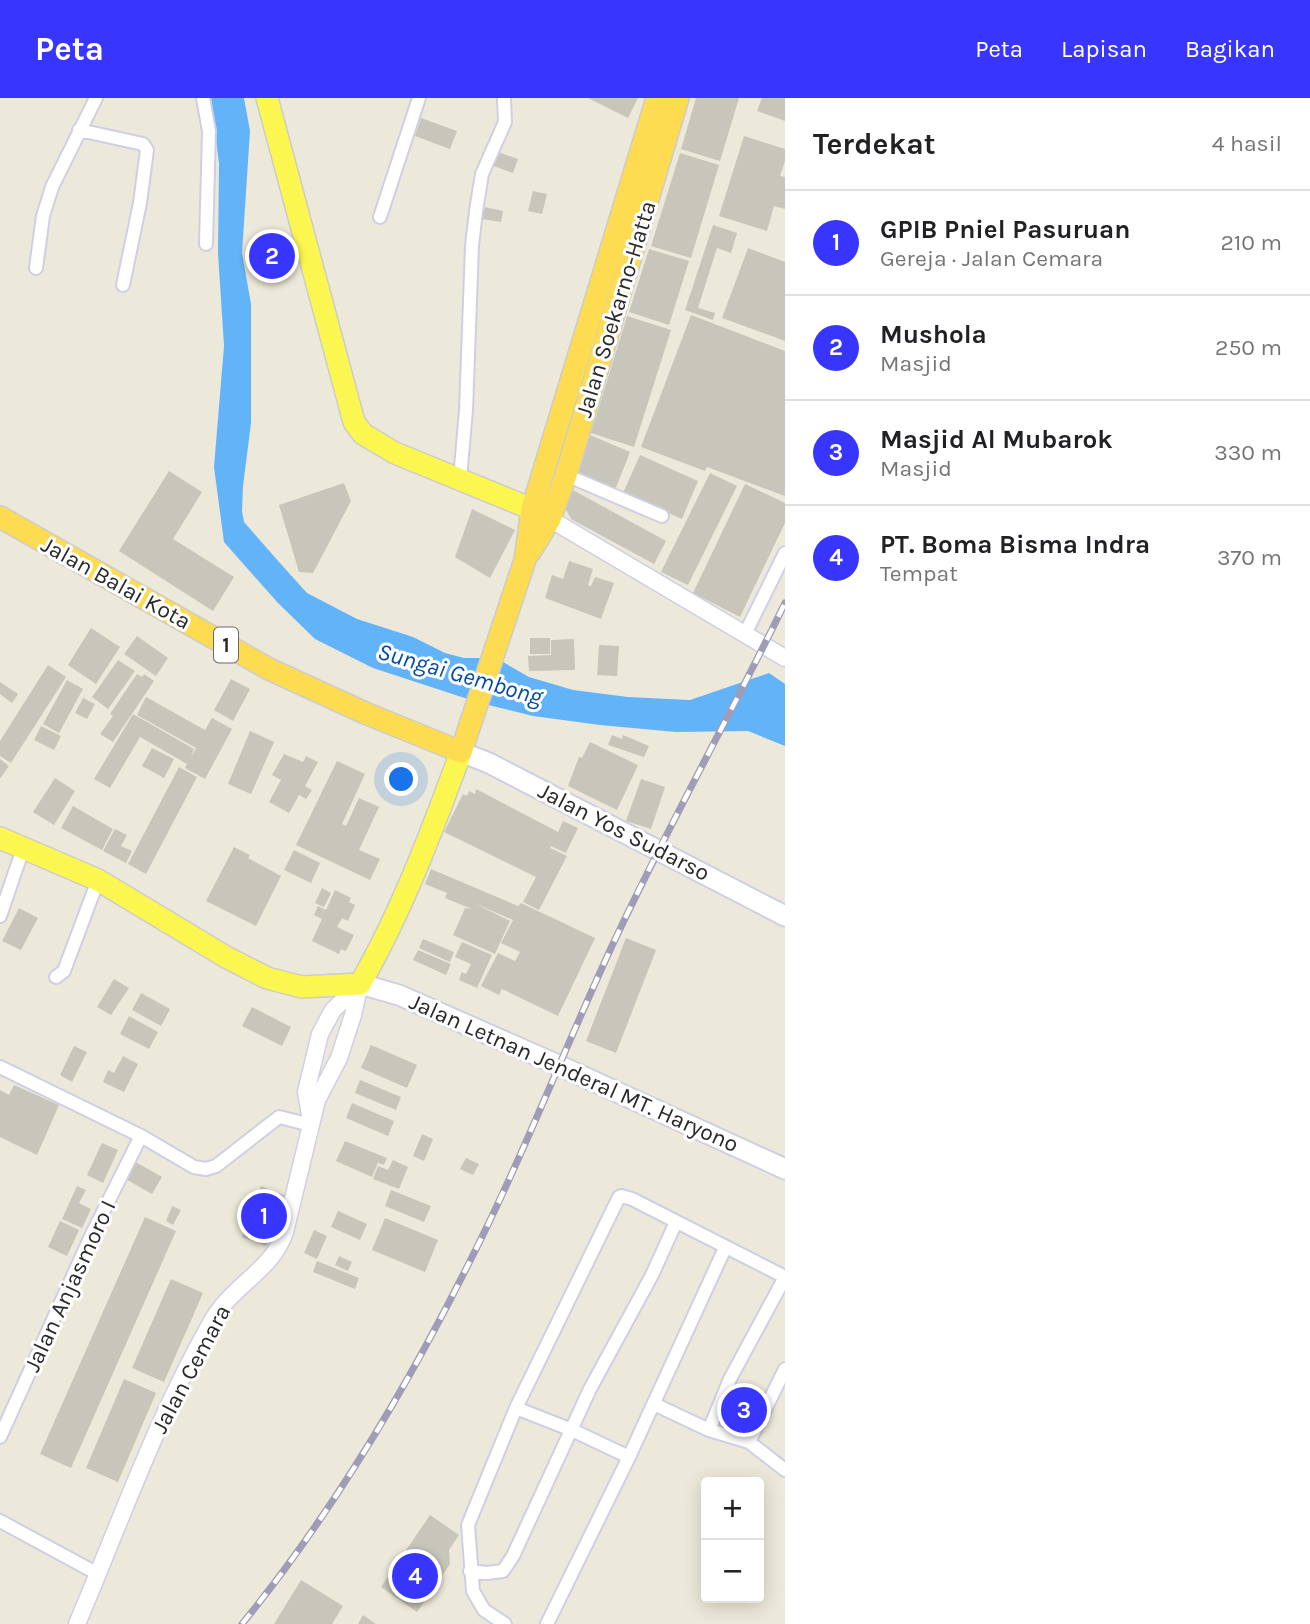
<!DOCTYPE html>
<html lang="id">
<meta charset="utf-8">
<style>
:root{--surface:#fff;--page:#f6f6f6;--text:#202124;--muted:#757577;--line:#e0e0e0;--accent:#3835ff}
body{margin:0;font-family:Karla,sans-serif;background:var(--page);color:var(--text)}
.controls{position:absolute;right:21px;bottom:21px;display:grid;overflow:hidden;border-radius:7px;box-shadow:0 4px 18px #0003}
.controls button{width:63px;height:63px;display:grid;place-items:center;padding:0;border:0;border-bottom:2px solid var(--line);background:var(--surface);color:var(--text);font:35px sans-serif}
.you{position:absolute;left:402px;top:682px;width:24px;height:24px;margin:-18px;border:5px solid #fff;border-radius:50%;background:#1a73e8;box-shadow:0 0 0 10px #1a73e833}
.badge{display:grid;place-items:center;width:46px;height:46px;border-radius:50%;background:var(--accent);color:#fff;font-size:23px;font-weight:700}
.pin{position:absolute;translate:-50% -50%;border:4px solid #fff;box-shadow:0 2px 7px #0006}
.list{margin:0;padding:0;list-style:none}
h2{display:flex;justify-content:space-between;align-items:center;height:91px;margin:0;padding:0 28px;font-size:30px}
h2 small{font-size:23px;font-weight:400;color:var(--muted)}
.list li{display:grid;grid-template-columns:46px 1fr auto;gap:21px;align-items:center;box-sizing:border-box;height:105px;padding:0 28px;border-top:2px solid var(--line)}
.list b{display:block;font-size:26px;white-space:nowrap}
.list p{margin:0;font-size:23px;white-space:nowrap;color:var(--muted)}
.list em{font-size:23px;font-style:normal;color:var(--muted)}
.map{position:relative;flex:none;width:785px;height:1526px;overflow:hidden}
header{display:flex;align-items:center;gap:42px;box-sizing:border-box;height:98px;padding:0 35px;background:var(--accent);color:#fff}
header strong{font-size:33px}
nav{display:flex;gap:38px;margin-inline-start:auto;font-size:24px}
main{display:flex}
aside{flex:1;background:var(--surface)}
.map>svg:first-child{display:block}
.water{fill:#63b3f9}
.building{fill:#c8c5ba}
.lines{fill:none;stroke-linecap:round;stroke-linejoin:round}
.minor-casing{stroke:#cfcfe4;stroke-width:16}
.tertiary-casing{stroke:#cfcfe4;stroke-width:19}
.secondary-casing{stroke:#cfcfe4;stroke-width:23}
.primary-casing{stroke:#ccc;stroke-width:24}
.trunk-casing{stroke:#ccc;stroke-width:24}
.minor{stroke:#fff;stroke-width:12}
.tertiary{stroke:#fff;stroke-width:16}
.secondary{stroke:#fff;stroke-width:19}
.primary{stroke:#fcf750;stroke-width:21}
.trunk{stroke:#fedc52;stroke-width:21}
.rail-casing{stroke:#9e9cb6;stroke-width:7}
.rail{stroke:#fff;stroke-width:4.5;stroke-dasharray:13;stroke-linecap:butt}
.labels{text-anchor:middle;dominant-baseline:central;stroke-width:6;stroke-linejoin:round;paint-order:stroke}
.shield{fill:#fff;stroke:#696969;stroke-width:2}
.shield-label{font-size:21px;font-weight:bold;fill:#292929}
.street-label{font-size:23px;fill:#292929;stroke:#fff}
.water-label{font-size:24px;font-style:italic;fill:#024ca5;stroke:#fff}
</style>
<header>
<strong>Peta</strong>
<nav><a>Peta</a><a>Lapisan</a><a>Bagikan</a></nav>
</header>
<main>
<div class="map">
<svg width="785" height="1526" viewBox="0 0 785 1526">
<rect width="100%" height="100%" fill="#ede9da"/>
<path class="water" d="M211 0H244L250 33 242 155 251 206V325L243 388 242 413 244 424 279 464 307 495 357 521 413 539 445 555 464 560H496L529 579 573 592 628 599 690 602 769 575 785 586V648L748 633 676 634 600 627 533 618 480 605 373 570 315 541 278 505 224 444 214 369 224 248 218 155 219 66Z"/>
<path class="building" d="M588 0H638L628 20Z
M696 0H739L720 63 681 51Z
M762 0H785V23L757 13Z
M421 20 457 33 450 51 415 38Z
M744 38 785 51V63L780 78 785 79V111L774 108 767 133 719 118Z
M498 54 518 61 513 75 494 68Z
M680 55 719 67 691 160 651 148Z
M533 93 547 96 542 116 528 113Z
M485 109 503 113 501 124 482 121Z
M713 127 737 135 731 155 717 150 698 210 715 215 713 222 685 212Z
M287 146 290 165 256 170 253 152Z
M748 150 785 164V243L722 220Z
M649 151 689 163 669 227 629 214Z
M691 217 785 253V398L707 369 705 373 641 349Z
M627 218 671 232 634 349 591 335Z
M590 337 630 354 615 392 575 375Z
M640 357 698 383 682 421 623 395Z
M169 373 202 394 173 441 234 479 213 513 119 453Z
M710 375 737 388 688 487 661 474Z
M344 385 351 403 313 475 299 474 279 407Z
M745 386 785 405V425L740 519 693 495Z
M573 392 666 443 654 466 571 421 564 408Z
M472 411 515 432 490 480 455 459Z
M569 463 593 471 588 487 591 488 595 479 614 485 601 521 545 500 552 477 563 481Z
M91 530 120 549 96 586 68 567Z
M137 538 168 560 156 578 124 556Z
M530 540H550V556H530Z
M574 541 575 572 529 573 528 558 551 557V542Z
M599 547 619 548 617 578 597 577Z
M118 562 135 573 108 611 92 599Z
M48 567 66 579 11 665 0 658V643Z
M137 576 142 579 144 576 154 583 113 644 100 636 113 618 110 616Z
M231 581 250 591 233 623 214 612Z
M67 582 83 591 59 635 43 626Z
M0 584 18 596 12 605 0 596Z
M146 599 205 632 212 620 232 631 205 681 185 670 187 666 140 639 110 690 94 681 133 616 194 651 191 660 196 650 137 617Z
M83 600 95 606 87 621 75 615Z
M41 628 61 638 54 652 34 642Z
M250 633 274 644 251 696 228 686Z
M612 637 622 641 623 637 649 648 644 659 608 647Z
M590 644 638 667 617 712 568 688 579 659 582 660Z
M152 650 174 661 164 680 142 668Z
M284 656 303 664 306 658 318 664 305 688 312 692 306 701 299 697 289 715 269 704 281 682 272 677Z
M0 661 9 668 0 681Z
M337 663 365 676 342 726 346 728 359 700 379 709 359 752 380 761 370 782 296 747Z
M179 669 197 679 146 776 128 766Z
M55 680 75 693 54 727 33 714Z
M641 681 665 689 651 731 626 723Z
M476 691 558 734 563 723 578 730 566 755 551 748 550 750 567 758 539 812 523 804 536 779 444 734 463 696 467 698 469 693 475 696Z
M73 708 113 731 102 752 61 730Z
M115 731 127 737 121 748 132 753 126 765 103 753Z
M234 749 250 757 248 760 281 778 256 828 206 803Z
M294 752 320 765 311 785 284 772Z
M431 771 518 808 521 805 595 840 558 918 502 891 499 897 481 888 498 855 515 863 520 854 501 845 513 822 474 805 510 823 495 856 453 837 465 810 472 811 445 800 447 795 425 786Z
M322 790 331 795 324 809 315 805Z
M335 792 351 800 349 804 355 807 348 823 342 820 337 829 354 837 346 853 341 851 339 856 312 843 322 821 314 817 318 808 326 812Z
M19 810 38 820 21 852 2 843Z
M626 840 656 852 616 955 586 943Z
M423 841 454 854 450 864 419 850Z
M462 844 492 857 477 890 459 882 462 874 466 876 471 866 455 859Z
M418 852 451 866 446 877 413 862Z
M114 881 129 890 111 917 97 909Z
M141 895 170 911 161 928 132 912Z
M252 909 291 929 282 948 242 928Z
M129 918 158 934 149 951 120 936Z
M371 947 417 967 407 990 361 970Z
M74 948 87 954 72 984 60 977Z
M123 958 138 966 124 994 103 984 108 972 114 975Z
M360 982 401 999 396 1012 355 995Z
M14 987 59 1007 37 1057 0 1039V992L9 997Z
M352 1005 394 1023 388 1038 346 1020Z
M422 1036 433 1041 424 1063 413 1058Z
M345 1043 387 1060 384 1067 378 1065 372 1079 336 1063Z
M102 1045 118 1052 103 1085 87 1077Z
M466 1060 479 1066 473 1077 460 1071Z
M132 1062 162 1079 152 1096 122 1079Z
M393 1062 408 1069 399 1091 373 1081 378 1068 388 1072Z
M77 1088 86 1092 79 1105 91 1111 82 1130 62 1121Z
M261 1088 286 1098 266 1148 242 1139Z
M391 1092 431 1108 424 1124 385 1108Z
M172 1108 181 1112 173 1127 166 1123Z
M338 1113 367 1126 360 1142 331 1129Z
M145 1119 176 1133 71 1370 40 1356Z
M385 1120 438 1142 425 1174 372 1152Z
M60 1123 79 1132 67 1158 48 1149Z
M314 1132 327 1138 317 1161 304 1155Z
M339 1158 352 1164 348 1173 335 1167Z
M317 1163 359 1180 355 1191 313 1174Z
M171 1181 203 1195 164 1284 132 1270Z
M124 1281 156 1295 118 1384 86 1370Z
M735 1290 765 1302 752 1334 722 1322Z
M430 1417 459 1437 449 1452 450 1466 417 1514 381 1489Z
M301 1482 343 1508 332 1526H274Z
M363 1517 376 1526H358Z"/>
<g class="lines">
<defs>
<path id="minor" d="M203 0 209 33 206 146
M79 32 143 46 147 52 140 105 123 187
M380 119 419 0
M36 170 43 118 52 89 96 0
M566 377 662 418
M460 381 466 312 472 148 476 113 482 76 505 24 504 0
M745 536 785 455
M0 818 24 748
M56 879 64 873 98 782
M0 969 141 1038 194 1069 206 1071 216 1068 279 1019 311 1027
M785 1179 730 1281 709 1332 749 1344 785 1372
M654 1306 709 1332
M516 1310 572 1332 629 1359
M0 1339 92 1136 141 1038
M749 1344 785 1271
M0 1423 98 1476
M470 1473 487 1475 503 1473 513 1458 590 1291 652 1177 676 1124
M505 1526 484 1512 473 1493 468 1427 516 1310 619 1099 621 1098 632 1101 785 1179
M547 1526 629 1359 725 1150"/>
<path id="tertiary" d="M550 421 785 560
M310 1017 306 994 320 936 333 912 360 886
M77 1526C120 1425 157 1319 212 1223 232 1187 272 1173 285 1134L317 1002 339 960 353 917 360 886"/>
<path id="secondary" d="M461 654 489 665 785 818
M360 886 399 897 558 967 785 1071"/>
<path id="primary" d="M267 0 354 324 363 336 395 355 532 411
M0 740 98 782 226 859 267 880 302 889 360 886C402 813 432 733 461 654"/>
<path id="trunk" d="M0 419 269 571 365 615 461 654 525 462 532 411 657 0
M530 454 550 421 566 377 678 0"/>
</defs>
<use href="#minor" class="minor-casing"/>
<use href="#tertiary" class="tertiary-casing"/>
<use href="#secondary" class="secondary-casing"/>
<use href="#primary" class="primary-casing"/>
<use href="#trunk" class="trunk-casing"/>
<use href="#minor" class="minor"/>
<use href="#tertiary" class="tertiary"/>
<use href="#secondary" class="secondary"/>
<use href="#primary" class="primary"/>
<use href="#trunk" class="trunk"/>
<defs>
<path id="rail" d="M242 1526C331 1417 405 1293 468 1167 521 1063 563 954 612 848 666 732 729 620 785 505"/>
</defs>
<use href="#rail" class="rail-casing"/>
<use href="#rail" class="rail"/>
</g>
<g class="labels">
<rect class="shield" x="214" y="529.5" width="24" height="35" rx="5"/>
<g class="shield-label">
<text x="226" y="547">1</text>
</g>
<g class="street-label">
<text transform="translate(616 211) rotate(-73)">Jalan Soekarno-Hatta</text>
<text transform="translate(116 485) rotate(29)">Jalan Balai Kota</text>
<text transform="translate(624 734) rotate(27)">Jalan Yos Sudarso</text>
<text transform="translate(574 975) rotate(24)">Jalan Letnan Jenderal MT. Haryono</text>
<text transform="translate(70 1188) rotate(-65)">Jalan Anjasmoro I</text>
<text transform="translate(191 1271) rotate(-62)">Jalan Cemara</text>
</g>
<g class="water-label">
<text transform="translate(460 576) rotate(16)">Sungai Gembong</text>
</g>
</g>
</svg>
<div class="controls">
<button>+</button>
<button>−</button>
</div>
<div class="you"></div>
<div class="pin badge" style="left:264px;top:1118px">1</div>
<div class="pin badge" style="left:272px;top:158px">2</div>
<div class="pin badge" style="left:744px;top:1312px">3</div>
<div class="pin badge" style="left:415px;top:1478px">4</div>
</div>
<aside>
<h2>Terdekat<small>4 hasil</small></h2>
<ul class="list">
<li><span class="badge">1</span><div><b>GPIB Pniel Pasuruan</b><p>Gereja · Jalan Cemara</p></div><em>210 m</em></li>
<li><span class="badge">2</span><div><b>Mushola</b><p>Masjid</p></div><em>250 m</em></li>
<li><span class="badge">3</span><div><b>Masjid Al Mubarok</b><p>Masjid</p></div><em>330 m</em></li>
<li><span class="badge">4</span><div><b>PT. Boma Bisma Indra</b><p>Tempat</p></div><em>370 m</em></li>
</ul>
</aside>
</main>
